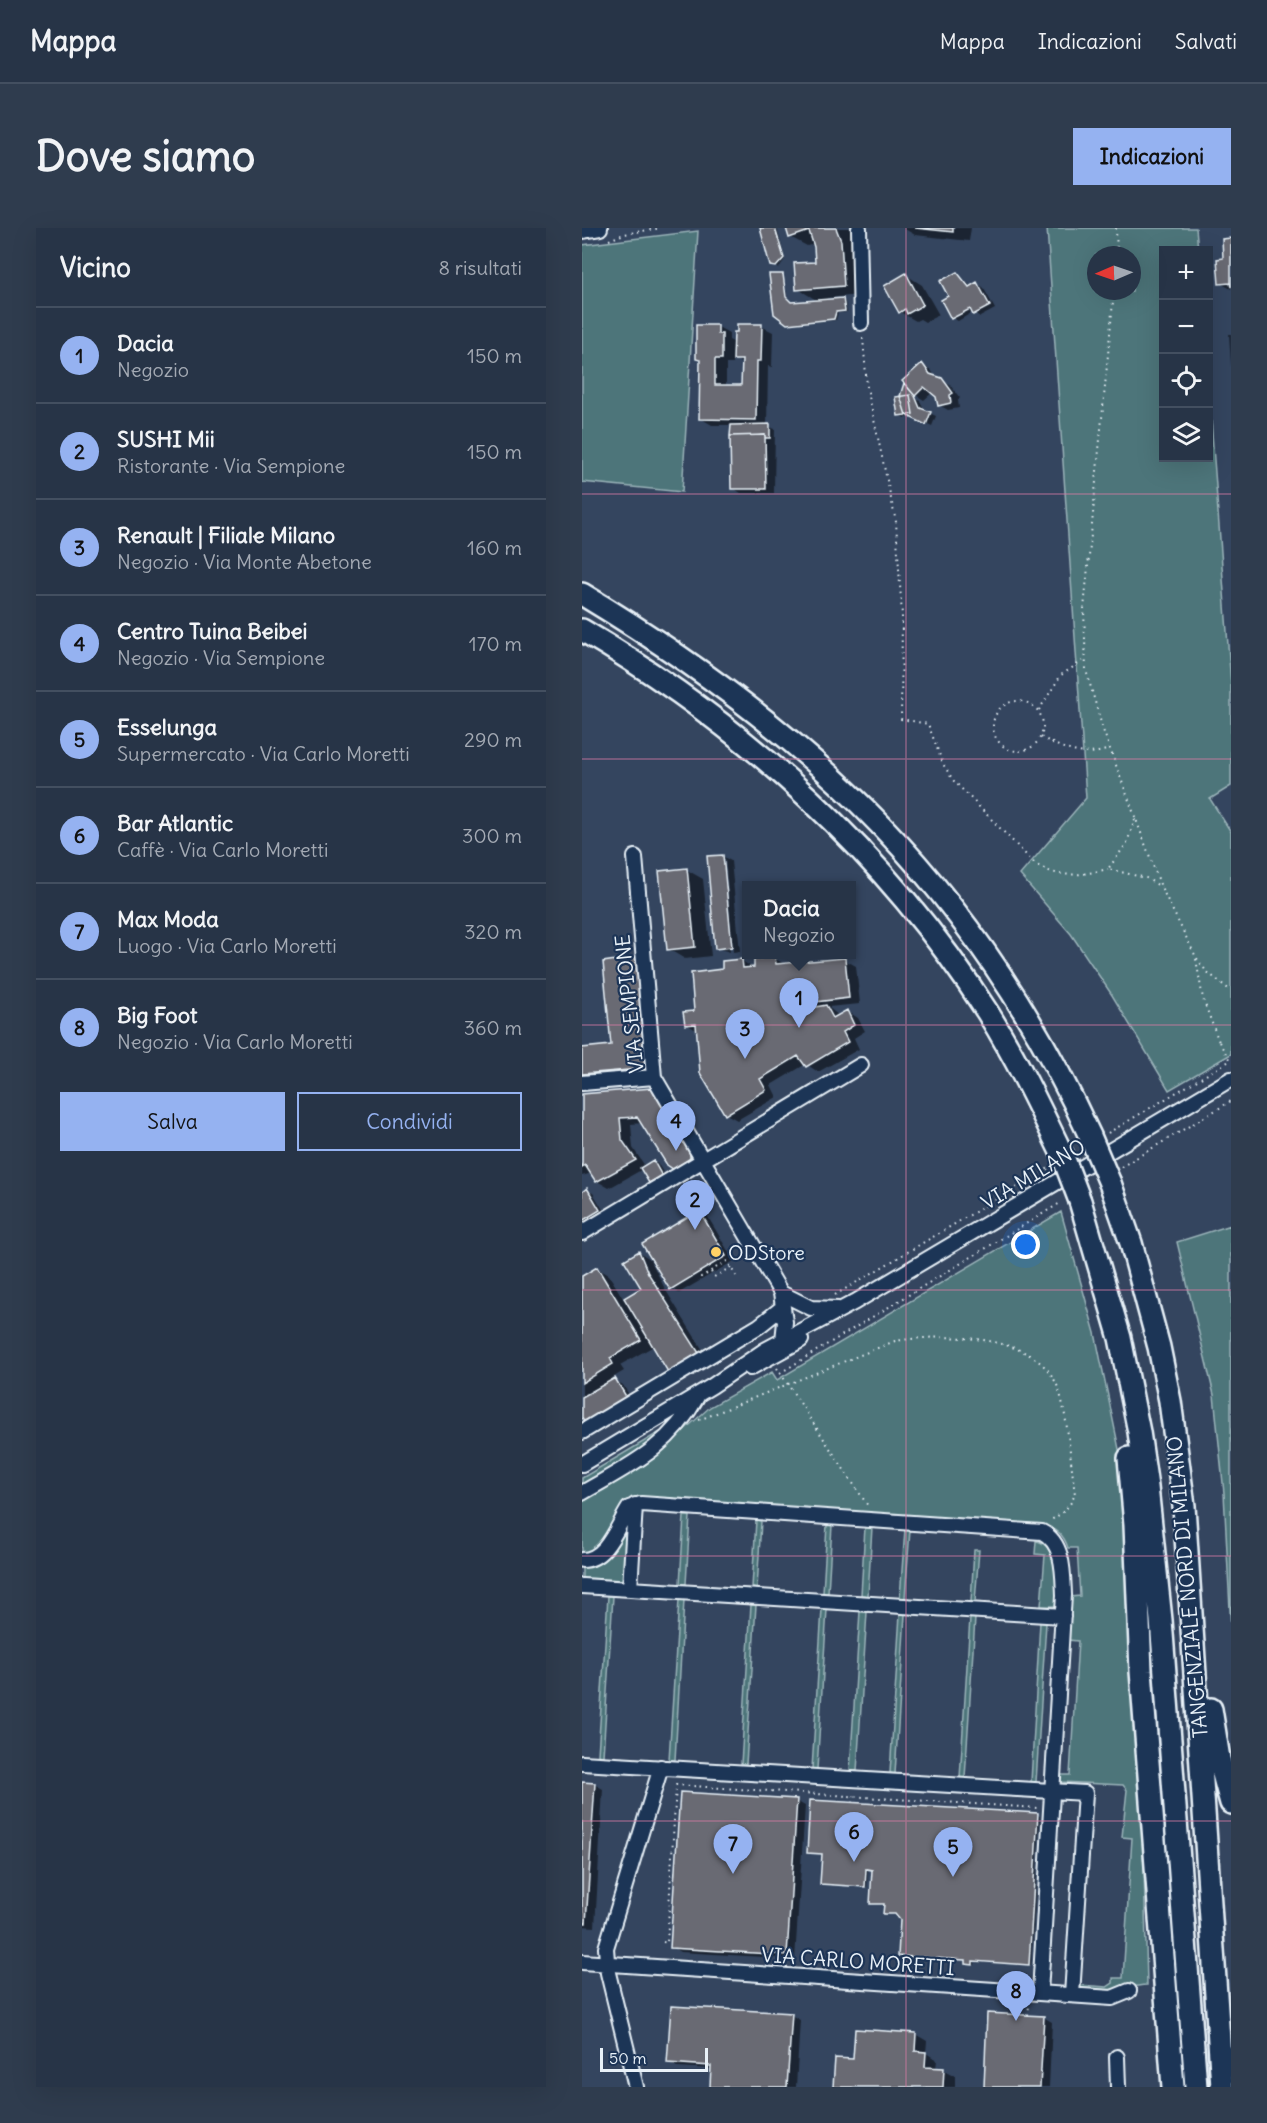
<!DOCTYPE html>
<html lang="it">
<meta charset="utf-8">
<style>
:root{--surface:#273447;--page:#2f3c4e;--text:#f1f3f6;--muted:#a4aab4;--line:#434f60;--accent:#95b2f1}
body{margin:0;font-family:Delius,sans-serif;background:var(--page);color:var(--text)}
.controls{position:absolute;right:18px;top:18px;display:grid;overflow:hidden;border-radius:0px;box-shadow:0 6px 24px #0002}
.controls button{width:54px;height:54px;display:grid;place-items:center;padding:0;border:0;border-bottom:2px solid var(--line);background:var(--surface);color:var(--text);font:30px sans-serif}
.compass{position:absolute;left:505px;top:18px;width:54px;height:54px;border-radius:50%;background:var(--surface);box-shadow:0 6px 24px #0002;rotate:268deg}
.scale{position:absolute;left:18px;bottom:15px;width:108px;box-sizing:border-box;padding-left:6px;border:3px solid #e8f1f8;border-top:0;font-size:16px;line-height:21px;white-space:nowrap;color:#e8f1f8;-webkit-text-stroke:4px #1d3557;paint-order:stroke}
.you{position:absolute;left:444px;top:1017px;width:21px;height:21px;margin:-15px;border:4px solid #fff;border-radius:50%;background:#1a73e8;box-shadow:0 0 0 9px #1a73e833}
.badge{display:grid;place-items:center;width:39px;height:39px;border-radius:50%;background:var(--accent);color:#111;font-size:20px;font-weight:700}
.pin{position:absolute;translate:-50% -50px;filter:drop-shadow(0 2px 3px #0008)}
.pin::after{content:'';position:absolute;top:32px;width:21px;height:18px;background:inherit;clip-path:polygon(0 0,100% 0,50% 100%)}
.popup{position:absolute;left:160px;top:653px;width:114px;height:78px;box-sizing:border-box;display:grid;place-content:center;border-radius:0px;background:var(--surface);filter:drop-shadow(0 2px 4px #0005);font-size:20px;white-space:nowrap;color:var(--muted)}
.popup b{font-size:22px;color:var(--text)}
.popup::after{content:'';position:absolute;left:50%;top:100%;margin-left:-12px;border:12px solid transparent;border-top-color:var(--surface)}
.list{margin:0;padding:0;list-style:none}
h2{display:flex;justify-content:space-between;align-items:center;height:78px;margin:0;padding:0 24px;font-size:26px}
h2 small{font-size:20px;font-weight:400;color:var(--muted)}
.list li{display:grid;grid-template-columns:39px 1fr auto;gap:18px;align-items:center;box-sizing:border-box;height:96px;padding:0 24px;border-top:2px solid var(--line)}
.list b{display:block;font-size:22px;white-space:nowrap}
.list p{margin:0;font-size:20px;white-space:nowrap;color:var(--muted)}
.list em{font-size:20px;font-style:normal;color:var(--muted)}
.actions{display:flex;gap:12px;padding:18px 24px}
.actions a{flex:1;padding:14px 0;border:2px solid var(--accent);border-radius:0px;text-align:center;font-size:21px;color:var(--accent)}
.actions .main{background:var(--accent);color:#111}
.icon{flex:none;width:33px;height:33px;fill:none;stroke:currentColor;stroke-width:2;stroke-linecap:round;stroke-linejoin:round}
.map{position:relative;flex:none;width:649px;height:1859px;overflow:hidden;border-radius:0px}
header{display:flex;align-items:center;gap:36px;box-sizing:border-box;height:84px;padding:0 30px;background:var(--surface);border-bottom:2px solid var(--line)}
header strong{font-size:28px}
nav{display:flex;gap:33px;margin-inline-start:auto;font-size:21px}
.intro{display:flex;align-items:center;justify-content:space-between;box-sizing:border-box;height:144px;padding:0 36px}
h1{margin:0;font-size:42px}
.button{padding:15px 27px;border-radius:0px;background:var(--accent);color:#111;font-size:21px;font-weight:700}
main{display:flex;gap:36px;padding:0 36px}
aside{flex:1;background:var(--surface);border-radius:0px;box-shadow:0 6px 24px #0002}
.map>svg:first-child{display:block}
.green{fill:#4d757a;stroke:#9ab3b9;stroke-width:1.5;fill-rule:evenodd}
.shadow{fill:#0007;fill-rule:evenodd}
.building{fill:#696a73;stroke:#e8f1f8;stroke-width:1.5}
.lines{fill:none;stroke-linecap:round;stroke-linejoin:round}
.minor-casing{stroke:#e8f1f8;stroke-width:18}
.highway-casing{stroke:#e8f1f8;stroke-width:26}
.path{stroke:#e8f1f8;stroke-width:2;stroke-dasharray:1.5 4.5;stroke-linecap:butt}
.minor{stroke:#1d3557;stroke-width:14}
.highway{stroke:#1d3557;stroke-width:21}
.highway-bridge-casing{stroke:#e8f1f8;stroke-width:26;stroke-linecap:butt}
.path-bridge{stroke:#e8f1f8;stroke-width:2;stroke-dasharray:1.5 4.5;stroke-linecap:butt}
.highway-bridge{stroke:#1d3557;stroke-width:21}
.grid{fill:none;stroke:#d37aa2;stroke-width:1.5;stroke-opacity:0.55}
.poi-dot{fill:#ffd166;stroke:#1d3557;stroke-width:2}
.labels{text-anchor:middle;dominant-baseline:central;stroke-width:4.5;stroke-linejoin:round;paint-order:stroke}
.street-label{font-size:20px;fill:#e8f1f8;stroke:#1d3557}
.poi-label{font-size:20px;fill:#e8f1f8;stroke:#1d3557;text-anchor:start}
</style>
<header>
<strong>Mappa</strong>
<nav><a>Mappa</a><a>Indicazioni</a><a>Salvati</a></nav>
</header>
<div class="intro"><h1>Dove siamo</h1><a class="button">Indicazioni</a></div>
<main>
<aside>
<h2>Vicino<small>8 risultati</small></h2>
<ul class="list">
<li><span class="badge">1</span><div><b>Dacia</b><p>Negozio</p></div><em>150 m</em></li>
<li><span class="badge">2</span><div><b>SUSHI Mii</b><p>Ristorante · Via Sempione</p></div><em>150 m</em></li>
<li><span class="badge">3</span><div><b>Renault | Filiale Milano</b><p>Negozio · Via Monte Abetone</p></div><em>160 m</em></li>
<li><span class="badge">4</span><div><b>Centro Tuina Beibei</b><p>Negozio · Via Sempione</p></div><em>170 m</em></li>
<li><span class="badge">5</span><div><b>Esselunga</b><p>Supermercato · Via Carlo Moretti</p></div><em>290 m</em></li>
<li><span class="badge">6</span><div><b>Bar Atlantic</b><p>Caffè · Via Carlo Moretti</p></div><em>300 m</em></li>
<li><span class="badge">7</span><div><b>Max Moda</b><p>Luogo · Via Carlo Moretti</p></div><em>320 m</em></li>
<li><span class="badge">8</span><div><b>Big Foot</b><p>Negozio · Via Carlo Moretti</p></div><em>360 m</em></li>
</ul>
<div class="actions"><a class="main">Salva</a><a>Condividi</a></div>
</aside>
<div class="map">
<svg width="649" height="1859" viewBox="0 0 649 1859">
<rect width="100%" height="100%" fill="#34455f"/>
<filter id="ink" filterUnits="userSpaceOnUse"><feTurbulence type="fractalNoise" baseFrequency=".0167" numOctaves="2"/><feDisplacementMap in="SourceGraphic" scale="12" xChannelSelector="R" yChannelSelector="G"/><feConvolveMatrix kernelMatrix="1 2 1 2 8 2 1 2 1" color-interpolation-filters="sRGB"/></filter>
<g filter="url(#ink)">
<path class="green" d="M465 0H614L616 22H582V230H626L627 165 649 457V558L628 571 649 604V826L587 862 530 767 489 706 438 647 504 570ZM514 27H550V63H514Z
M116 3 100 264 0 254V17Z
M479 984 513 1105 538 1226 561 1600 565 1757C543 1758 518 1768 497 1760L498 1757 525 1759 531 1755V1750H541L550 1610 540 1609 545 1562 541 1557 479 1554 478 1547H488L496 1413 486 1412 488 1369 498 1368 495 1320H486C482 1307 475 1301 462 1297L50 1270 19 1317 13 1322 0 1326V1274L63 1237 128 1179 190 1144 195 1152Z
M649 997V1401L642 1265 632 1167 595 1014Z
M78 1204 64 1219 0 1257V1250Z
M102 1288H108L104 1356H98Z
M174 1292 179 1293 175 1361 170 1360Z
M45 1294 42 1352 0 1350V1337Z
M245 1297H250L246 1365H241Z
M283 1299H290L286 1368 279 1367Z
M323 1301 328 1302 323 1370H318Z
M454 1313C476 1316 473 1354 476 1372L473 1378H459L463 1327 453 1326Z
M392 1322H397L393 1374H389Z
M26 1368H31L21 1528 16 1527Z
M97 1372H102L93 1532H87Z
M169 1377H174L164 1536H159Z
M240 1381H245L235 1541H230Z
M278 1383 285 1384 275 1543H268Z
M318 1386H323L313 1546 308 1545Z
M388 1390H393L383 1550H378Z
M458 1394 464 1395 454 1554H449Z"/>
<path class="shadow" d="M179 0H195L203 31 197 40 192 38Z
M205 0H267L275 23 278 67 245 70V73H263L265 84 256 85 254 92 208 96 193 85 201 47 206 72 210 75 236 73 216 61 235 35 233 16 225 18 208 9Z
M321 0H389L387 13 333 7Z
M649 12V61L638 55Z
M375 46 390 59 395 56 401 59 413 81 398 89 391 84 376 93 370 90 368 68Z
M324 47 340 57 357 87 343 94 338 91 334 93 318 84Z
M179 98 191 104 190 139 186 138 185 198 193 201 192 265H159L151 260 150 197H130L118 190 119 133 115 131 136 99 147 105V112L153 115 156 106ZM151 130 161 136V159L144 158V136H151Z
M647 106H649V139Z
M340 137 349 142 354 150 368 157 378 170 376 172 377 180 366 182 357 177 356 168 351 164 342 172 329 164 328 167 338 173 343 183 354 188 350 198 331 189 323 190 317 187 320 170Z
M140 628 149 633 158 723 151 724 143 631H140L148 724 135 720 127 629Z
M105 642 121 651 129 728 103 731 86 721Z
M192 730 204 737 263 732 274 738 278 776 246 779 257 788 265 783 276 790 283 803 272 810 277 821 236 844 224 836 189 857 195 869 155 892 144 886 116 803 104 796 141 742 160 733 173 741Z
M54 731 65 738 70 847 0 849V821L30 818Z
M69 862 81 869 119 932 103 947 86 936 61 895 49 896 51 920 63 938 71 933 76 936 85 951 74 957 68 954 61 941 27 960 15 953 10 945 0 948V867Z
M5 962 11 965 23 985 3 997 0 995V965Z
M117 984 126 989 152 1033 97 1065 89 1060Z
M57 1024 68 1031 83 1061 127 1132 99 1150 87 1143 72 1118 38 1137 42 1143 30 1150 41 1157 52 1175 0 1186V1050L15 1040 27 1047 42 1072 61 1061Z
M0 1556H12L21 1561 13 1699 0 1698Z
M214 1573 223 1578 213 1731 98 1724 90 1719Z
M455 1587 458 1588 449 1737 393 1734V1737L387 1736 384 1732 320 1729 318 1727 320 1691 315 1687 303 1685V1677L292 1676V1642L286 1641 285 1659 242 1657 240 1655 241 1627 226 1624Z
M209 1787 218 1792 214 1859H129L130 1841 95 1839 87 1834Z
M461 1789 470 1794 467 1859H403Z
M333 1806 345 1813 344 1825 355 1832 354 1841 362 1842 373 1848V1859H253L272 1833Z"/>
<path class="building" d="M178 0H193L202 30 194 39 188 38Z
M204 0H254L259 13 262 58 214 62 212 35 233 34 232 19 227 3 207 10Z
M333 0H371V4Z
M649 10V59L648 55 637 56 635 31 641 30 640 11Z
M375 44 387 59 395 54 408 78 391 87 388 81 369 91 359 72 366 68 358 53Z
M324 45 341 77 325 86 323 81 317 85 302 58Z
M187 46H201L204 69 209 74 261 70 263 83 254 84 252 91 205 96 192 86Z
M155 96H180L179 133H175L174 192 117 191 118 132 114 131V97H136V106H140V131H133V157H159L160 132H151L152 104H155Z
M340 135 348 146 360 150 371 165 368 167 369 175 356 178 354 169 342 159 333 168 320 153Z
M322 155 333 168 338 180 349 184 344 197 324 187 318 168Z
M328 167 331 186 316 188 313 169Z
M188 196V210H183V207L148 208 149 197Z
M183 207 184 261H149L148 208Z
M141 627 150 719 133 721 125 628Z
M105 640 113 719 85 722 77 643Z
M54 729 65 833 58 841 0 846V820L29 817 21 734Z
M193 729 194 736 263 730 267 770 233 774V779L244 777 251 790 265 782 272 797 261 804 266 814 224 839 216 828 178 851 184 862 143 887 118 845 114 796 103 797 101 784 112 783 109 745 140 741V733L160 731 161 740 172 739V731Z
M70 860 108 924V931L91 941 85 937 55 889 38 890 40 912 54 932 14 954 3 937 0 939V866Z
M71 932 80 948 67 955 58 940Z
M5 960 18 982 0 993V964Z
M117 982 144 1028 88 1062 60 1016Z
M57 1023 66 1045 117 1125 86 1144 42 1070 59 1060 42 1032Z
M15 1039 59 1112 28 1130 31 1136 0 1155V1048Z
M33 1150 45 1170 3 1195 0 1189V1169Z
M0 1554 13 1555 4 1695H0Z
M98 1564 215 1571 205 1727 88 1720Z
M228 1572 456 1585 447 1737 391 1733V1737L383 1736V1732L316 1728 318 1692 313 1686H301L302 1676H288L290 1642 284 1641 283 1659 238 1656 240 1626 225 1625Z
M89 1778 210 1785 205 1859H128L129 1838 85 1835Z
M405 1785 462 1788 458 1859H402Z
M273 1801 334 1805 333 1823 344 1824 343 1839 362 1840 361 1859H251L253 1830 271 1831Z"/>
<g class="lines">
<defs>
<path id="minor" d="M277 0 279 95
M0 3 18 0
M53 629 72 849 199 1065 203 1094 201 1112
M0 855 72 849
M0 1005 279 837
M199 1065 229 1080 256 1081
M168 1140 219 1112
M0 1204 177 1098 201 1079
M0 1236 130 1158 183 1122 273 1074 649 851
M0 1265C48 1237 87 1220 115 1169
M0 1332C25 1332 35 1298 47 1280L59 1276 460 1304C482 1315 481 1345 482 1367L458 1765
M0 1358 481 1388
M48 1361 53 1277
M0 1535 503 1565 490 1767
M0 1734 530 1770 547 1763
M535 1829 536 1859
M54 1859 26 1745 24 1720 79 1539"/>
<path id="highway" d="M0 366C231 505 394 660 508 908
M0 402C162 497 304 625 406 785 434 830 457 878 480 926
M528 955 549 1015 577 1119 588 1173 602 1278 640 1859
M498 973 538 1110 557 1204 565 1259 579 1392 614 1859
M547 1230 553 1297 559 1443 591 1859
M629 1481 637 1531 649 1575"/>
</defs>
<use href="#minor" class="minor-casing"/>
<use href="#highway" class="highway-casing"/>
<path class="path" d="M534 0 535 27
M27 12 42 6 79 0
M532 63 502 381 504 442 521 502 579 659 614 729 624 743 649 763
M281 110 285 159 314 294 320 388 319 491 346 496 361 536 371 552 452 635C476 652 499 647 526 641
M411 498a25 25 0 1 1 50 0a25 25 0 1 1-50 0Z
M457 482 479 447 502 432
M459 509C482 522 502 530 527 521
M553 591 545 615 526 641 564 650 579 659
M614 731 621 771 637 814
M526 905 649 832
M539 939 649 873
M149 1039 132 1049 129 1044 119 1049 145 1033 154 1048
M253 1067 467 940
M195 1140 286 1278
M198 1145 480 974
M117 1192 313 1113C359 1106 448 1104 473 1153 485 1174 489 1239 493 1266 488 1279 481 1285 469 1292
M271 1575 272 1567
M81 1714 85 1715 94 1557 455 1580
M446 1787 447 1777"/>
<use href="#minor" class="minor"/>
<use href="#highway" class="highway"/>
<defs>
<path id="highway-bridge" d="M508 908 528 955
M480 926 498 973"/>
</defs>
<use href="#highway-bridge" class="highway-bridge-casing"/>
<path class="path-bridge" d="M637 814 649 834"/>
<use href="#highway-bridge" class="highway-bridge"/>
</g>
</g>
<path class="grid" d="M324 0V1859M0 266H649M0 531H649M0 797H649M0 1062H649M0 1328H649M0 1593H649"/>
<circle class="poi-dot" cx="134" cy="1024" r="6"/>
<g class="labels">
<g class="street-label">
<text transform="translate(47 776) rotate(-96)">VIA SEMPIONE</text>
<text transform="translate(451 946) rotate(-31)">VIA MILANO</text>
<text transform="translate(605 1359) rotate(-95)">TANGENZIALE NORD DI MILANO</text>
<text transform="translate(276 1733) rotate(4)">VIA CARLO MORETTI</text>
</g>
<g class="poi-label">
<text x="146" y="1024">ODStore</text>
</g>
</g>
</svg>
<div class="controls">
<button>+</button>
<button>−</button>
<button><svg class="icon" aria-label="locate" viewBox="0 0 24 24"><circle cx="12" cy="12" r="6"/><path d="M12 2v4M12 18v4M2 12h4M18 12h4"/></svg></button>
<button><svg class="icon" aria-label="layers" viewBox="0 0 24 24"><path d="M12 4l9 5-9 5-9-5zM3 14l9 5 9-5"/></svg></button>
</div>
<svg class="compass" viewBox="-18 -18 36 36"><path d="M0-13l5 13h-10z" fill="#e53935"/><path d="M0 13l5-13h-10z" fill="#a4aab4"/></svg>
<div class="scale">50 m</div>
<div class="you"></div>
<div class="pin badge" style="left:217px;top:800px">1</div>
<div class="popup"><b>Dacia</b>Negozio</div>
<div class="pin badge" style="left:113px;top:1002px">2</div>
<div class="pin badge" style="left:163px;top:831px">3</div>
<div class="pin badge" style="left:94px;top:923px">4</div>
<div class="pin badge" style="left:371px;top:1649px">5</div>
<div class="pin badge" style="left:272px;top:1634px">6</div>
<div class="pin badge" style="left:151px;top:1646px">7</div>
<div class="pin badge" style="left:434px;top:1793px">8</div>
</div>
</main>
